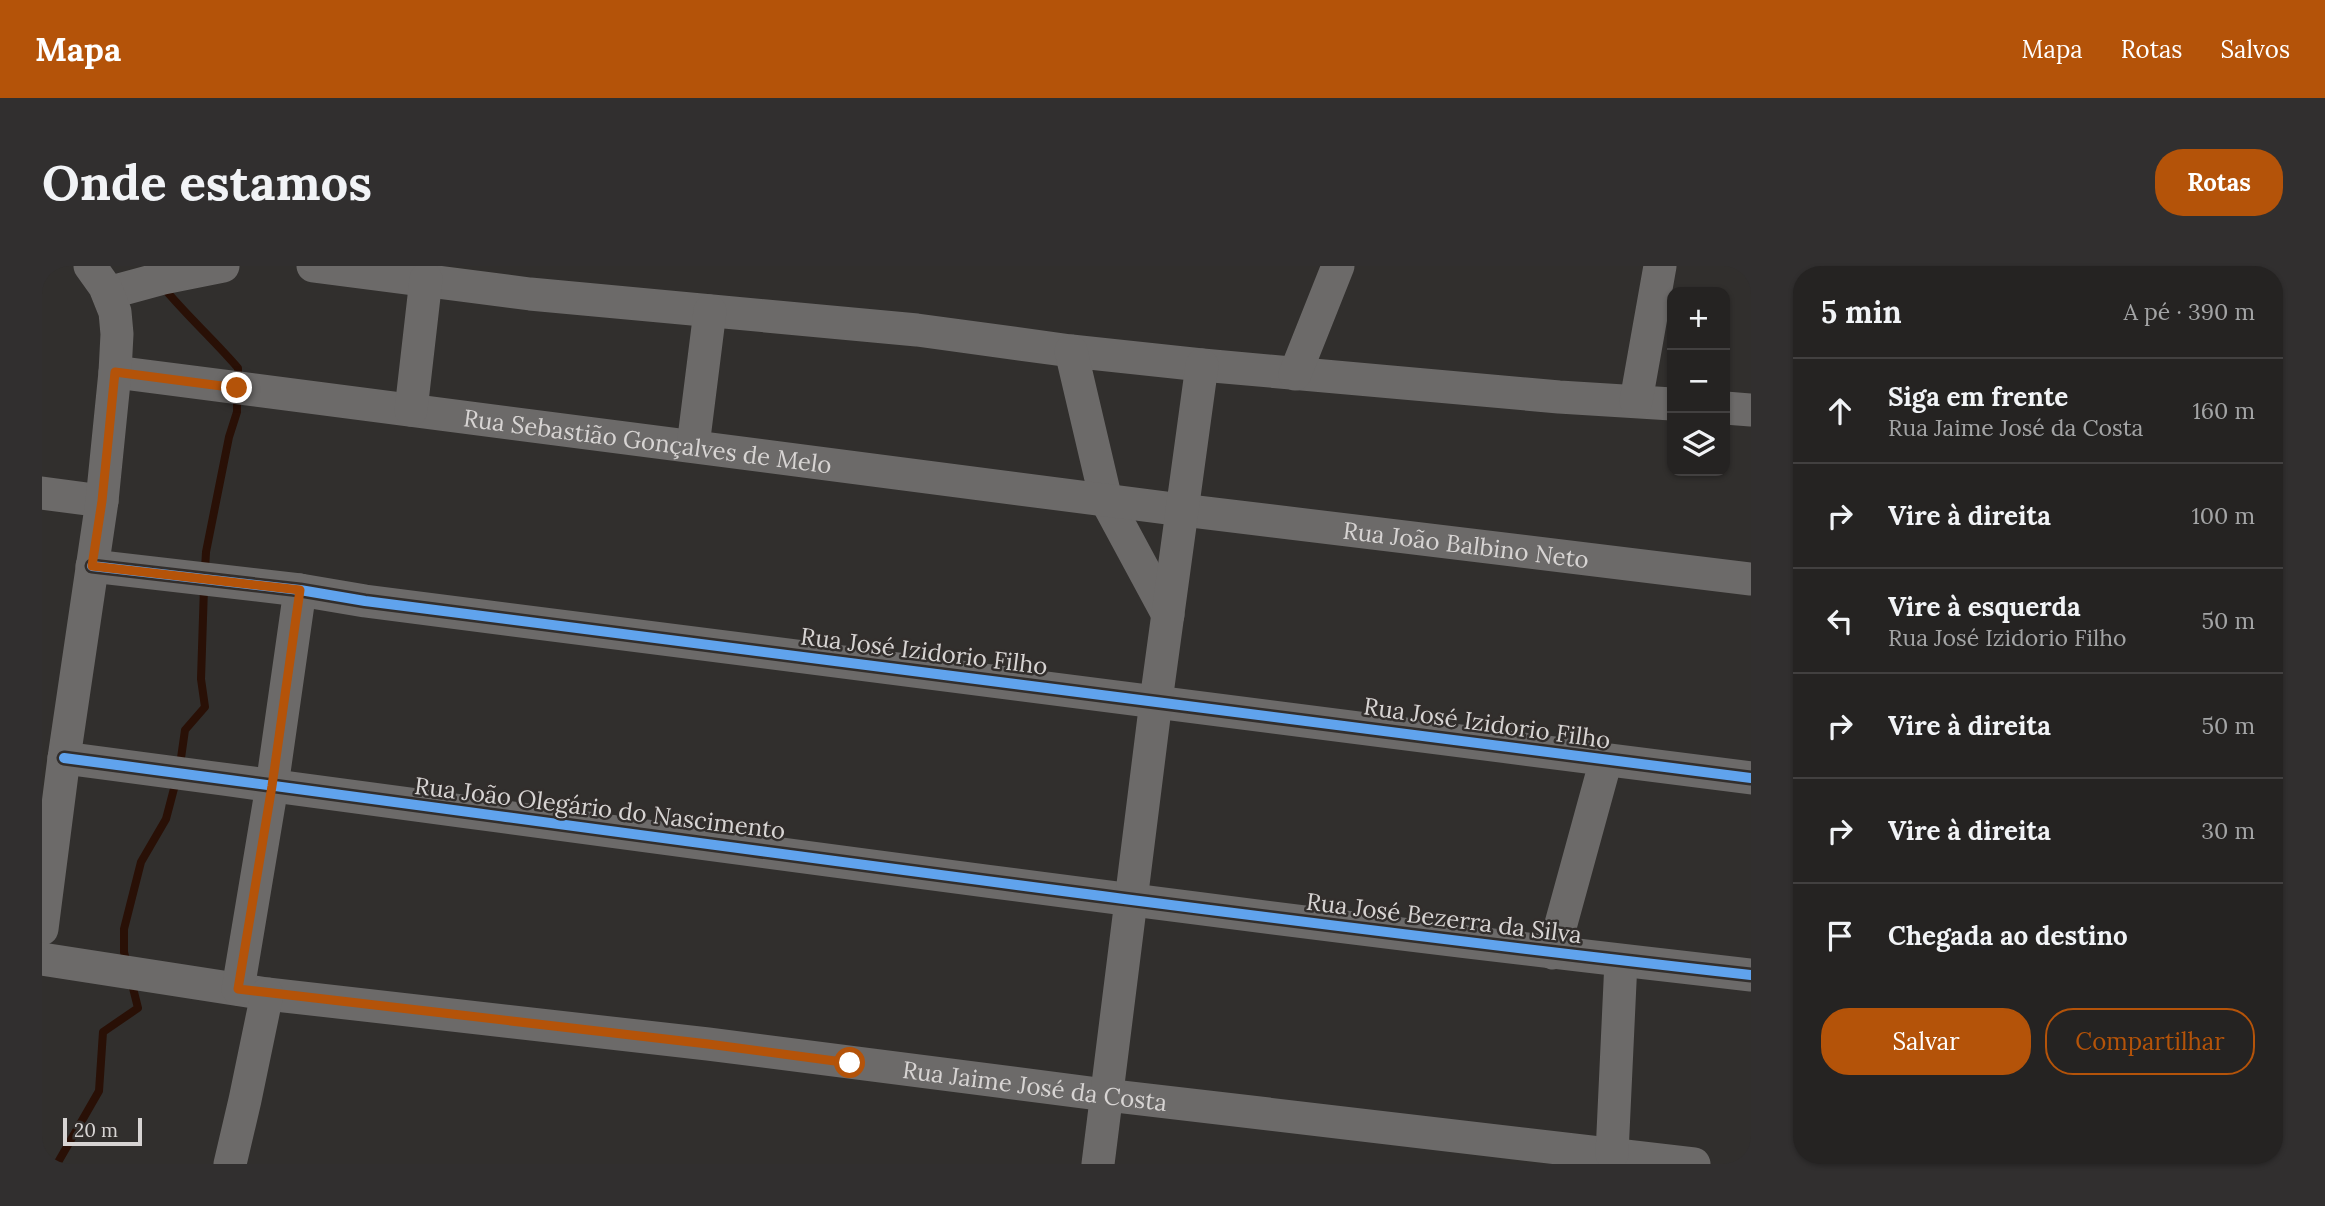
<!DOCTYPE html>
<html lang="pt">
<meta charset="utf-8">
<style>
:root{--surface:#252322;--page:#312f2f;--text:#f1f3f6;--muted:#a3a4a5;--line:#424040;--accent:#b45309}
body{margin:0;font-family:Lora,serif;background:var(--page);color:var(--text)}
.controls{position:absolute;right:21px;top:21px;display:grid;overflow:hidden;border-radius:14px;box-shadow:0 2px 5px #0004}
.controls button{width:63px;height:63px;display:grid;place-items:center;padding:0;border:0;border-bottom:2px solid var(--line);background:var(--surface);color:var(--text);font:35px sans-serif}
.scale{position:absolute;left:21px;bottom:18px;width:79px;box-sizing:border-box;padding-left:7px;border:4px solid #d7d4d3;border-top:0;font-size:19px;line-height:24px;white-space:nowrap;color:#d7d4d3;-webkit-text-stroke:5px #322e2c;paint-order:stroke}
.stop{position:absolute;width:21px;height:21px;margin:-16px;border:5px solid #b45309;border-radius:50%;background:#fff}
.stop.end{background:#b45309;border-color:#fff;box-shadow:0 2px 7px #0008}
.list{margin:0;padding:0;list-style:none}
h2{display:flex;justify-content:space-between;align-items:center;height:91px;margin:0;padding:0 28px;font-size:30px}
h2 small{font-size:23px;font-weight:400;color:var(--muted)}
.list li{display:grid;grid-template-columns:46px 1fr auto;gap:21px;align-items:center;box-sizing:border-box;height:105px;padding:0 28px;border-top:2px solid var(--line)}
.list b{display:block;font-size:26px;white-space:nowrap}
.list p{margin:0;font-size:23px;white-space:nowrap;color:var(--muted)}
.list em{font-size:23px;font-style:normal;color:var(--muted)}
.actions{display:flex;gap:14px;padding:21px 28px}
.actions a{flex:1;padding:16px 0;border:2px solid var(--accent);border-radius:28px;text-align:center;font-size:24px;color:var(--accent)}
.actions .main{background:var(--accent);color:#fff}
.icon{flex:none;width:38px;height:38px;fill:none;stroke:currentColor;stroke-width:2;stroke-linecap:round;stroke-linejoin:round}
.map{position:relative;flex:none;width:1709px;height:898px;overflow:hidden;border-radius:28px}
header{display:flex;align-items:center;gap:42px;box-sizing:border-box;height:98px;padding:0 35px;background:var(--accent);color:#fff}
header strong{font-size:33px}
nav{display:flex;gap:38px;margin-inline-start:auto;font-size:24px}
.intro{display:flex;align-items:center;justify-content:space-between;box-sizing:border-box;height:168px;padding:0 42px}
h1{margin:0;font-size:49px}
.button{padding:18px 32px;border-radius:28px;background:var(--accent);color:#fff;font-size:24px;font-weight:700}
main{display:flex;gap:42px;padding:0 42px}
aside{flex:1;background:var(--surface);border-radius:28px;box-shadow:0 2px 5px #0004}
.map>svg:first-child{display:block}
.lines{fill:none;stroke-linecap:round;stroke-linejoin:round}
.stream{stroke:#291006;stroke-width:8}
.minor{stroke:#6c6a69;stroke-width:33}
.cycleway-casing{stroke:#322e2c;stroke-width:15}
.cycleway{stroke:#60a3ed;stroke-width:10}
.route{stroke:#b45309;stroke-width:9}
.labels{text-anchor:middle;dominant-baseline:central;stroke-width:5;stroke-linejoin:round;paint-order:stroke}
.street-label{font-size:24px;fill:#d7d4d3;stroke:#322e2c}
</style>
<header>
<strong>Mapa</strong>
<nav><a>Mapa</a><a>Rotas</a><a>Salvos</a></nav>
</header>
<div class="intro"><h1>Onde estamos</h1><a class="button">Rotas</a></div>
<main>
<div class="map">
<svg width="1709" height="898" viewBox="0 0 1709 898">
<rect width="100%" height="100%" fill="#312f2d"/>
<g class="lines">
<path class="stream" d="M121 21C145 50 172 74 196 102V115
M163 304 164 286 187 171 195 146V128
M138 499 143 464 163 441 159 413 162 321
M85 698 82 686V663L99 596 124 553 134 515
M15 898 57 825 61 766 96 742 89 714"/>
<g class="minor">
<path d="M271 0 488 28 875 64 1029 85 1160 99 1517 131 1630 138"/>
<path d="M66 27 121 12 181 0"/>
<path d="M1029 85 1064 234 1126 349"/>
<path id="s1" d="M73 106 1140 244 1709 313"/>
<path d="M1253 108 1296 0"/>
<path d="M1594 135 1618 0"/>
<path d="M1683 142 1709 144"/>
<path d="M369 144 384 13"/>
<path d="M651 180 668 45"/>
<path d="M0 227 60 235"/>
<path d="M50 300 258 324 323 335 1709 512"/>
<path d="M22 492C584 566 1146 646 1709 709"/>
<path d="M0 663 22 492 60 235 73 106 75 68 73 46 63 21 48 0"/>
<path d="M1511 687 1564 494"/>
<path id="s2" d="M0 693 225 728 666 778 1064 829 1652 898"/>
<path d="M196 723 230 520 258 324"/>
<path d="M1570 888 1579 695"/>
<path d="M188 898 203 834 225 728"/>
<path d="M1056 898 1114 435 1160 99"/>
</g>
<defs>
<path id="cycleway" d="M50 300 258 324 323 335 1709 512
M22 492C584 566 1146 646 1709 709"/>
</defs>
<use href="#cycleway" class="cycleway-casing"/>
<use href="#cycleway" class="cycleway"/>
</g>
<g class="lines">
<path class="route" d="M195 122 73 106 60 235 50 300 258 324 230 520 196 723 666 778 808 797"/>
</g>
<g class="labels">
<g class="street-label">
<text stroke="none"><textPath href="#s1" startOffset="537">Rua Sebastião Gonçalves de Melo</textPath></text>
<text stroke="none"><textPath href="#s1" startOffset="1362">Rua João Balbino Neto</textPath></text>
<text transform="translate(882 385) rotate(7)">Rua José Izidorio Filho</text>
<text transform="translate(1445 457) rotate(8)">Rua José Izidorio Filho</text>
<text transform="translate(558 542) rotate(7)">Rua João Olegário do Nascimento</text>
<text transform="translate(1402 652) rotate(7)">Rua José Bezerra da Silva</text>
<text stroke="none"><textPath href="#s2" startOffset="1001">Rua Jaime José da Costa</textPath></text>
</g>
</g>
</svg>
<div class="controls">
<button>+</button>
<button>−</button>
<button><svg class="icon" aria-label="layers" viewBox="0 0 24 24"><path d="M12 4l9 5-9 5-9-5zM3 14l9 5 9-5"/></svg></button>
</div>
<div class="scale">20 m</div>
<div class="stop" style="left:808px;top:797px"></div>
<div class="stop end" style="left:195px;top:122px"></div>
</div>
<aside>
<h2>5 min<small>A pé · 390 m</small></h2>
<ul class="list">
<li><svg class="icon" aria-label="ahead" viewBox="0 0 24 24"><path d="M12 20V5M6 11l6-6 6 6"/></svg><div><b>Siga em frente</b><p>Rua Jaime José da Costa</p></div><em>160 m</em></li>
<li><svg class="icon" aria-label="right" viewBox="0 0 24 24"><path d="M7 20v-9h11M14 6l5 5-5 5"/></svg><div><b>Vire à direita</b></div><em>100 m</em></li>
<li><svg class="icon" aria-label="left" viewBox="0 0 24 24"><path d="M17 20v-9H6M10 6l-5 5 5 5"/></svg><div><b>Vire à esquerda</b><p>Rua José Izidorio Filho</p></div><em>50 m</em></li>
<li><svg class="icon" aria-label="right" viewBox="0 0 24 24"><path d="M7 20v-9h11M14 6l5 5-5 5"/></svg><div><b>Vire à direita</b></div><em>50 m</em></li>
<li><svg class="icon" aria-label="right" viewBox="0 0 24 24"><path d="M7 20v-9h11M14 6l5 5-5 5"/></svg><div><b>Vire à direita</b></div><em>30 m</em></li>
<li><svg class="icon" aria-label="arrive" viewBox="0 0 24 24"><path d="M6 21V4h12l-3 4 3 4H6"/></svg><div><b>Chegada ao destino</b></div></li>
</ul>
<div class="actions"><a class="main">Salvar</a><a>Compartilhar</a></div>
</aside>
</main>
